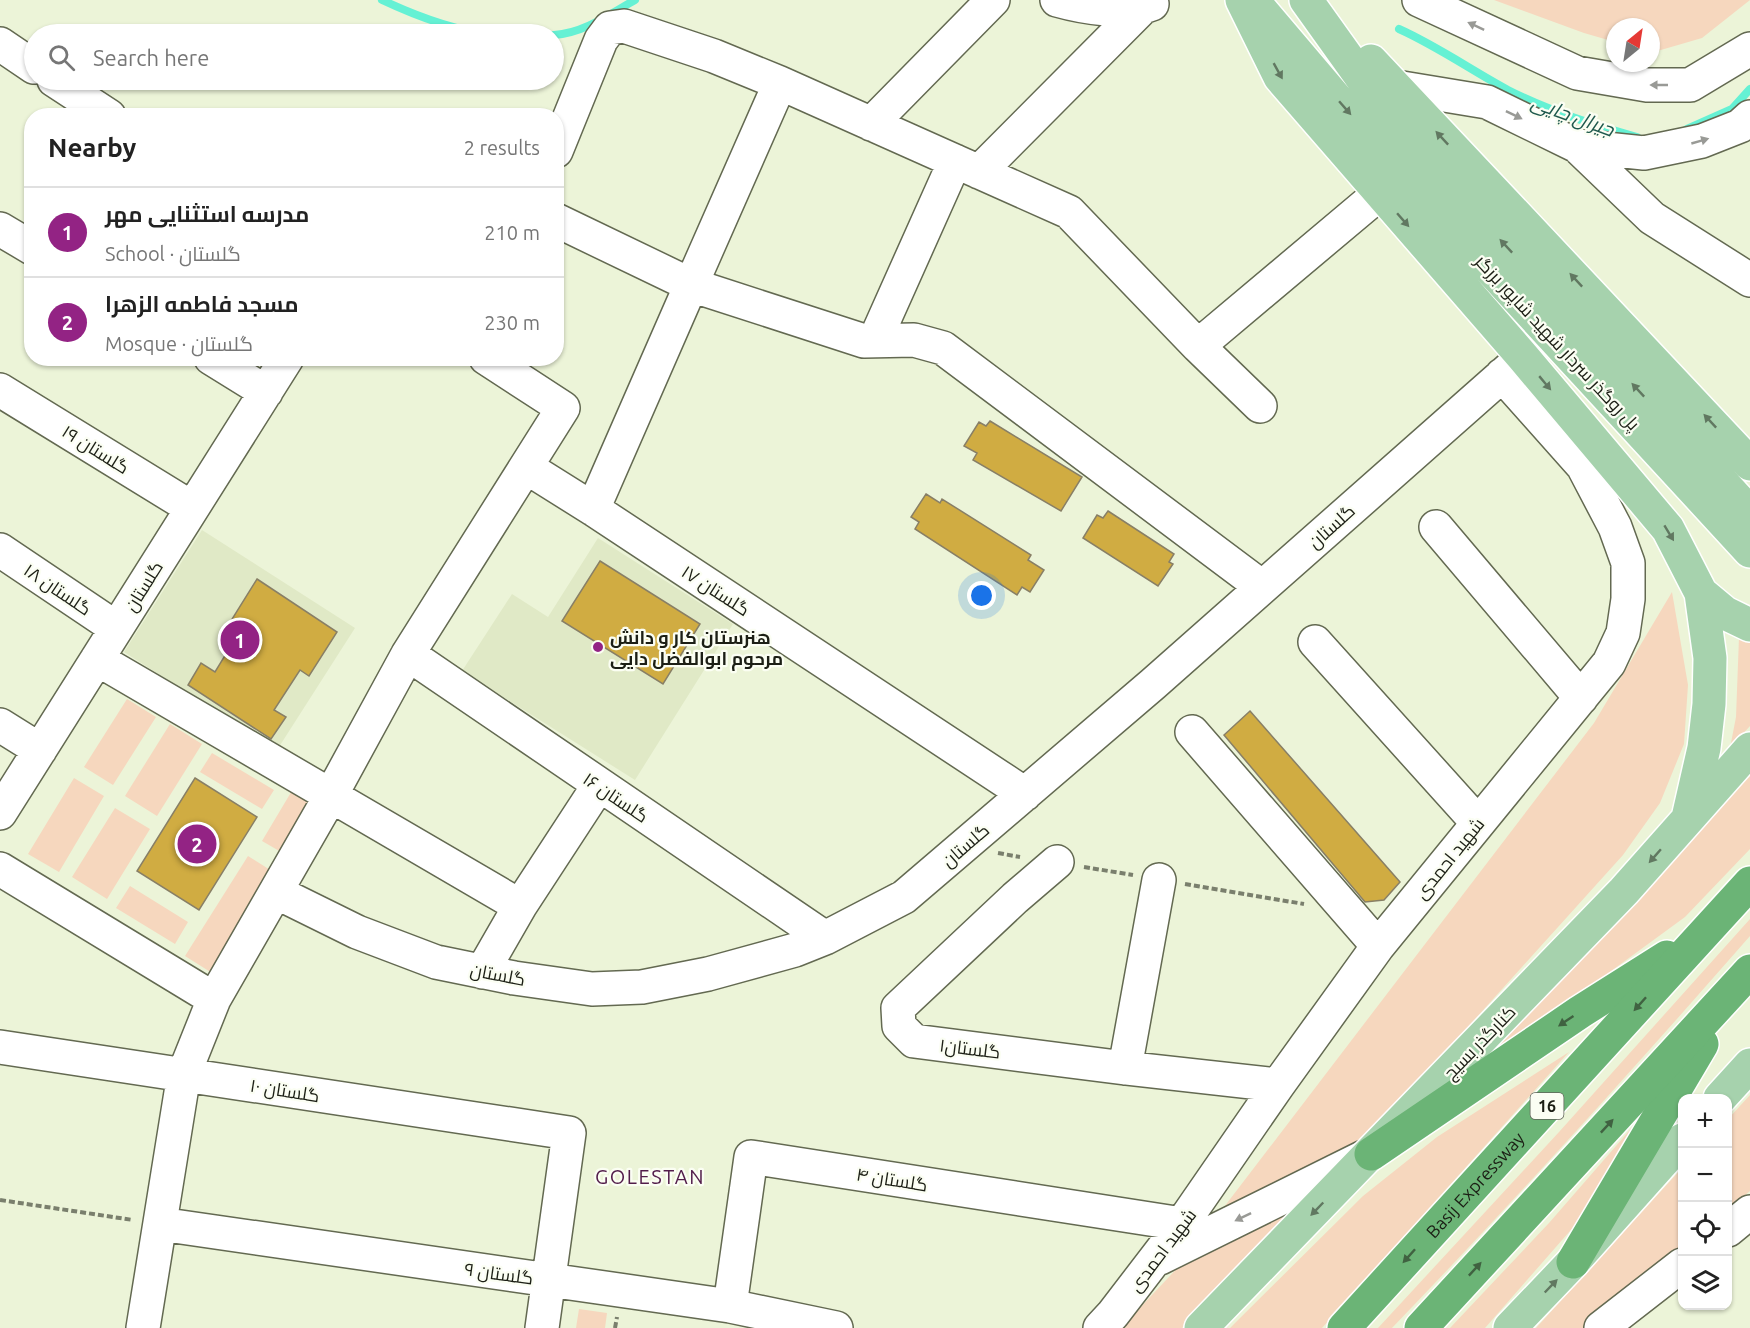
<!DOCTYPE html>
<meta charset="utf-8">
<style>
:root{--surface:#fff;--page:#f2f2f2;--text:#222;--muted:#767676;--line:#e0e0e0;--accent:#932384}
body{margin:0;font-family:Ubuntu,Cairo,sans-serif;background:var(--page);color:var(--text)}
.controls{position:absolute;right:18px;bottom:18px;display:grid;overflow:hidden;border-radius:12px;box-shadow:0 2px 4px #0004}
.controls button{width:54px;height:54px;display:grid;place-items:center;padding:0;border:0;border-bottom:2px solid var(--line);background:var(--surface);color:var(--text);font:30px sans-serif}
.compass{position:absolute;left:1606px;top:18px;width:54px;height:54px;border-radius:50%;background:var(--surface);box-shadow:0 2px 4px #0004;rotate:30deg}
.you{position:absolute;left:982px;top:596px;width:21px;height:21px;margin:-15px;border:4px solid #fff;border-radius:50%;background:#1a73e8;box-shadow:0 0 0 9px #1a73e833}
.badge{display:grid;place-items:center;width:39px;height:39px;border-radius:50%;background:var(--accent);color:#fff;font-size:20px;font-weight:700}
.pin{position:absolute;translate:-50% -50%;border:3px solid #fff;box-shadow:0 2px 6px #0006}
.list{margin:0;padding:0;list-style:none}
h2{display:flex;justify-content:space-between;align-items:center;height:78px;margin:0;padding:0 24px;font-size:26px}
h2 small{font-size:20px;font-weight:400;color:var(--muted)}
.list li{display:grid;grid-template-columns:39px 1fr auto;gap:18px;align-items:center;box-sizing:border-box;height:90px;padding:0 24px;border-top:2px solid var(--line)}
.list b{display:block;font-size:22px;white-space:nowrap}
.list p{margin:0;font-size:20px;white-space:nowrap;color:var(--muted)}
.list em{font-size:20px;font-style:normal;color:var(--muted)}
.icon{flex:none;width:33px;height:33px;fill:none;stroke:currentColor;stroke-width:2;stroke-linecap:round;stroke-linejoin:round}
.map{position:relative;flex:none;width:1750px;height:1328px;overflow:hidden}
.search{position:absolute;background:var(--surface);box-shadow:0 2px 4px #0004;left:24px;top:24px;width:540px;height:66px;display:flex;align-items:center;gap:15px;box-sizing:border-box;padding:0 21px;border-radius:33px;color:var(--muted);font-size:22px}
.panel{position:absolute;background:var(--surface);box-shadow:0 2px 4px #0004;left:24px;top:108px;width:540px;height:258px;border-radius:24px}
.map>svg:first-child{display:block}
.built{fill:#e0e9c6}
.green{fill:#f6d7be}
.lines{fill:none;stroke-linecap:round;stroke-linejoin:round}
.stream{stroke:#65f1d4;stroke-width:8}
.building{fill:#d0ac42;stroke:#887f66;stroke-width:1.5}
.minor-casing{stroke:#636951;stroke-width:36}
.major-casing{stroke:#fff;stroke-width:36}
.highway-casing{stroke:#fff;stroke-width:36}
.path{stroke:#7a7f6d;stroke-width:4;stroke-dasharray:6 3;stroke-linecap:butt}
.minor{stroke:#fff;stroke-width:33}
.major{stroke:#a6d2ad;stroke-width:33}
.highway{stroke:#6bb476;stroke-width:33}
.oneway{fill:#999a96}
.oneway2{fill:#617861}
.oneway3{fill:#406241}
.poi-dot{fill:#932384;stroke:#fbfef3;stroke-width:2}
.labels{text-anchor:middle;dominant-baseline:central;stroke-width:4.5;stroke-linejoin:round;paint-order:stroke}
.shield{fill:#fbfef3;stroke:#5f6258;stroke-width:1.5}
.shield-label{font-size:16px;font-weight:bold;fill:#1c1f15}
.street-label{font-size:18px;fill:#1c1f15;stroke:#fbfef3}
.poi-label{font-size:18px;font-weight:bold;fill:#1c1f15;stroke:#fbfef3;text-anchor:start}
.water-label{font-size:20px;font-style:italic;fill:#1f594d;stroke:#fbfef3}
.neighbourhood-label{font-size:20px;letter-spacing:1.5px;fill:#521d4a;stroke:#fbfef3}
</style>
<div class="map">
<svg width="1750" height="1328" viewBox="0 0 1750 1328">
<rect width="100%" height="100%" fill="#ecf4d8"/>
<path class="built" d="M202 530 355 628 277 750 124 652Z
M598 538 733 624 635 780 462 671 512 594 548 617Z"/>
<path class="green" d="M1494 0H1750L1702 38 1654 52H1651V27H1615V42L1584 33Z
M1672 592 1688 685 1684 744 1660 803 1623 855 1356 1151 1221 1211 1594 723Z
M1739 637 1750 638V726L1730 748 1736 717Z
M127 699 156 717 113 785 84 767Z
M170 724 202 744 157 816 125 796Z
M212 753 274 790 262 809 200 772Z
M1750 771V849L1685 917 1473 1072Z
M74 778 104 796 59 872 28 854Z
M293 789 318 804 288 856 262 841Z
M115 808 150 829 107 899 72 877Z
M248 856 275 873 212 973 185 956Z
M130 886 188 922 175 944 116 908Z
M1750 919V936C1633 1070 1515 1200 1392 1328H1378L1559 1132Z
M1569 1052 1322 1328H1230L1363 1196 1437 1137Z
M1750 1095V1191L1728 1209V1119Z
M1649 1108 1598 1199 1485 1328H1450L1549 1223Z
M1682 1168V1247L1588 1328H1536Z
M1308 1199 1182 1328H1121L1183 1262Z
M579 1309 607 1313 605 1328H576Z"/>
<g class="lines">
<path class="stream" d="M382 0C416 16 452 30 489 34
M1399 29C1437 46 1471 70 1508 90 1549 111 1593 125 1637 137
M554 35C584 33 610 14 635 0
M1687 129 1732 109 1750 89"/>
</g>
<path class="building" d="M990 421 1082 477 1061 511 973 460 977 453 964 446 979 422 986 426Z
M926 494 940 503 942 499 1031 555 1028 560 1044 570 1030 592 1022 587 1017 595 915 529 919 522 911 517Z
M1108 511 1174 554 1169 562 1173 564 1158 586 1083 538 1097 515 1103 518Z
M600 561 700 624 663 684 562 621Z
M257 579 337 632 309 676 300 670 274 710 286 717 271 739 188 685 201 663 215 672 240 631 229 624Z
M1250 711 1400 882 1384 900 1365 902 1224 735Z
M195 778 257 817 199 910 137 871Z"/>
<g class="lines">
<defs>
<path id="minor" d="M1057 0C1082 7 1126 15 1152 4
M1419 0 1577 73 1647 85H1690L1750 49
M0 44 34 67
M54 80 109 116
M780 83 691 285 864 341 914 340 943 348 1262 587
M1396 87 1487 102 1577 146 1644 153 1702 141 1740 126 1750 117
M871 124 993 0
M1577 146 1652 218 1750 280
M556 151 601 40 610 28 624 26 714 56 780 83 1069 212 1198 346 1380 193
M979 172 1141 9
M556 220 691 285 593 509
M0 229 32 248
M875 340 955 161
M1198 346 1260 406
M211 358 266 392
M0 390 192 508
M526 467 593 509 1025 794
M1436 527 1581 698
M0 550 116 628
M1315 642 1478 823
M408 654 825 938
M97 659 520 906
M0 725 40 750
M1192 732 1378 946
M0 813 287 358
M1057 862 1015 898 898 1008 899 1026 914 1041 1125 1068 1278 1085
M0 869 214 999
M276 892 357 932 436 962 514 978 592 989 642 987 708 974 795 950 825 938 904 897 1153 684 1523 357
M482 972 520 906 599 785
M0 1047 569 1133 542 1328
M1125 1068 1159 880
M160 1224 730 1306 836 1328
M1728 1230 1750 1212
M1160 1258 1364 1157
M730 1306 751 1157 1182 1224
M143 1328 184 1074 214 999 330 797 408 654 563 408 486 358
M1100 1328 1113 1314 1182 1224 1278 1085 1378 946 1609 663 1623 633 1628 599V563L1615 527 1583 466 1502 375
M1601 1328 1682 1265"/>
<path id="major" d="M1242 0 1280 77 1523 357 1668 529 1701 593 1710 658 1709 704 1704 748 1688 818
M1306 0 1399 130 1750 513
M1260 9 1366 134 1750 551
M1371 61 1750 464
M1701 593 1725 613 1750 625
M1720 1098 1750 1065
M1201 1328 1624 891 1750 749
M1510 1328 1573 1262 1682 1140"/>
<g id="highway">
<path d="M1371 1154 1580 1012 1667 957"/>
<path d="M1573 1262 1702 1044"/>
<path id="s1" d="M1344 1328 1750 883"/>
<path d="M1421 1328 1750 971"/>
</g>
</defs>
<use href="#minor" class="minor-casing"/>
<use href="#major" class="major-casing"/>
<use href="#highway" class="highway-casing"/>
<path class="path" d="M998 853 1020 857
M1084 867 1133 875
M1185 884 1304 904
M0 1200 133 1220
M615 1328 617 1317"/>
<use href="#minor" class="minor"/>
<use href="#major" class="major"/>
<use href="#highway" class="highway"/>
</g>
<defs><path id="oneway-solid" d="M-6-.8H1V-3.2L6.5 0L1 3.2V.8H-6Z" transform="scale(1.5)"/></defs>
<g class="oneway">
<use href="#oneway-solid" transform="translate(1476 26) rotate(-155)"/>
<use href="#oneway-solid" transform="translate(1659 85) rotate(180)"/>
<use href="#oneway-solid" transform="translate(1514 115) rotate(26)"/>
<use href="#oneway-solid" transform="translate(1700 141) rotate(-16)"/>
<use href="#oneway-solid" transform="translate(1243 1217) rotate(154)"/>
</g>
<g class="oneway2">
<use href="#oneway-solid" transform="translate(1278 71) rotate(61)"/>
<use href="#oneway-solid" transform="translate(1345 108) rotate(49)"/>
<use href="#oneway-solid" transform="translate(1442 138) rotate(-133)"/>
<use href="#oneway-solid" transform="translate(1403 220) rotate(49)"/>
<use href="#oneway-solid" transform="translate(1506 246) rotate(-133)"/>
<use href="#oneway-solid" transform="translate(1576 280) rotate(-133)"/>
<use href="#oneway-solid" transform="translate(1545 383) rotate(50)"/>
<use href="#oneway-solid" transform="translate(1638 390) rotate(-133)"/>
<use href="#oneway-solid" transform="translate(1710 421) rotate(-133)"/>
<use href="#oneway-solid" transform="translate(1669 533) rotate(59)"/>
<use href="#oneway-solid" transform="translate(1655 856) rotate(131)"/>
<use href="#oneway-solid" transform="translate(1317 1209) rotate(134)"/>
<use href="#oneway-solid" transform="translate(1551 1286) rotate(-46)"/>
</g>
<g class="oneway3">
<use href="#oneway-solid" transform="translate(1640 1004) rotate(132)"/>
<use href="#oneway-solid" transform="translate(1566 1021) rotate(146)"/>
<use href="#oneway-solid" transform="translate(1607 1126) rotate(-47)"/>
<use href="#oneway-solid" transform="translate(1409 1256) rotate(132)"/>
<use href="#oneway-solid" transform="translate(1475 1269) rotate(-47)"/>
</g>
<circle class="poi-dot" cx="598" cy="647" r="6"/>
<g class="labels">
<rect class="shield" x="1530.5" y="1093" width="33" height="26" rx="4.5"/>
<g class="shield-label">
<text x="1547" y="1106">16</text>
</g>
<g class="street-label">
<text transform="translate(1558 342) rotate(47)">پل روگذر سردار شهید شاپور برزگر</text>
<text transform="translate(96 449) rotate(32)">گلستان ۱۹</text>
<text transform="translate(1331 526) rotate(-42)">گلستان</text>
<text transform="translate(143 586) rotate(-58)">گلستان</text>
<text transform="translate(58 589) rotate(34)">گلستان ۱۸</text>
<text transform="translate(716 590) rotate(33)">گلستان ۱۷</text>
<text transform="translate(616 797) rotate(34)">گلستان ۱۶</text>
<text transform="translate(965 845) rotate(-41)">گلستان</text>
<text transform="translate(1449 858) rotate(-51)">شهید احمدی</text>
<text transform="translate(498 974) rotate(11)">گلستان</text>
<text transform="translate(1479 1042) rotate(-46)">کنارگذر بسیج</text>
<text transform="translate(970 1048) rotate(7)">گلستان۱</text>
<text transform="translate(285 1090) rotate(9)">گلستان ۱۰</text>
<text transform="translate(892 1179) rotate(9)">گلستان ۴</text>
<text stroke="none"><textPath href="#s1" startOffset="194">Basij Expressway</textPath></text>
<text transform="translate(1162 1250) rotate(-53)">شهید احمدی</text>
<text transform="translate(499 1273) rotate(8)">گلستان ۹</text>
</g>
<g class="poi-label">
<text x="610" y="637">هنرستان کار و دانش<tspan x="610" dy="21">مرحوم ابوالفضل دایی</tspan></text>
</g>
<g class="water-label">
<text transform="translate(1573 115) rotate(20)">جیرال چایی</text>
</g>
<g class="neighbourhood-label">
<text x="650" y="1176">GOLESTAN</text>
</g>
</g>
</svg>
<div class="controls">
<button>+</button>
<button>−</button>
<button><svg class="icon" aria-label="locate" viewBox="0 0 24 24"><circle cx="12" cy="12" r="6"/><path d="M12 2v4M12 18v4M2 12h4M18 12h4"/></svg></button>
<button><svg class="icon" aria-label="layers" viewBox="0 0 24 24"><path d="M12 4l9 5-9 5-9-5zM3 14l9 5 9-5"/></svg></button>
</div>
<svg class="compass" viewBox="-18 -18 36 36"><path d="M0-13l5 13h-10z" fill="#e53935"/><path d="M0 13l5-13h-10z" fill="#767676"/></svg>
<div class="you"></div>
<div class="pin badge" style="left:240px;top:640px">1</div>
<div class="pin badge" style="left:197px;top:844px">2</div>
<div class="search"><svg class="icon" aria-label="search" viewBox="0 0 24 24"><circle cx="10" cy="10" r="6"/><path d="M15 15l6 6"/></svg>Search here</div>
<section class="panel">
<h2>Nearby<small>2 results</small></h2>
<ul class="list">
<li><span class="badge">1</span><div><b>مدرسه استثنایی مهر</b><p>School · گلستان</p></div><em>210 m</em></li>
<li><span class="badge">2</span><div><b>مسجد فاطمه الزهرا</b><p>Mosque · گلستان</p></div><em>230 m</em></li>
</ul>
</section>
</div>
